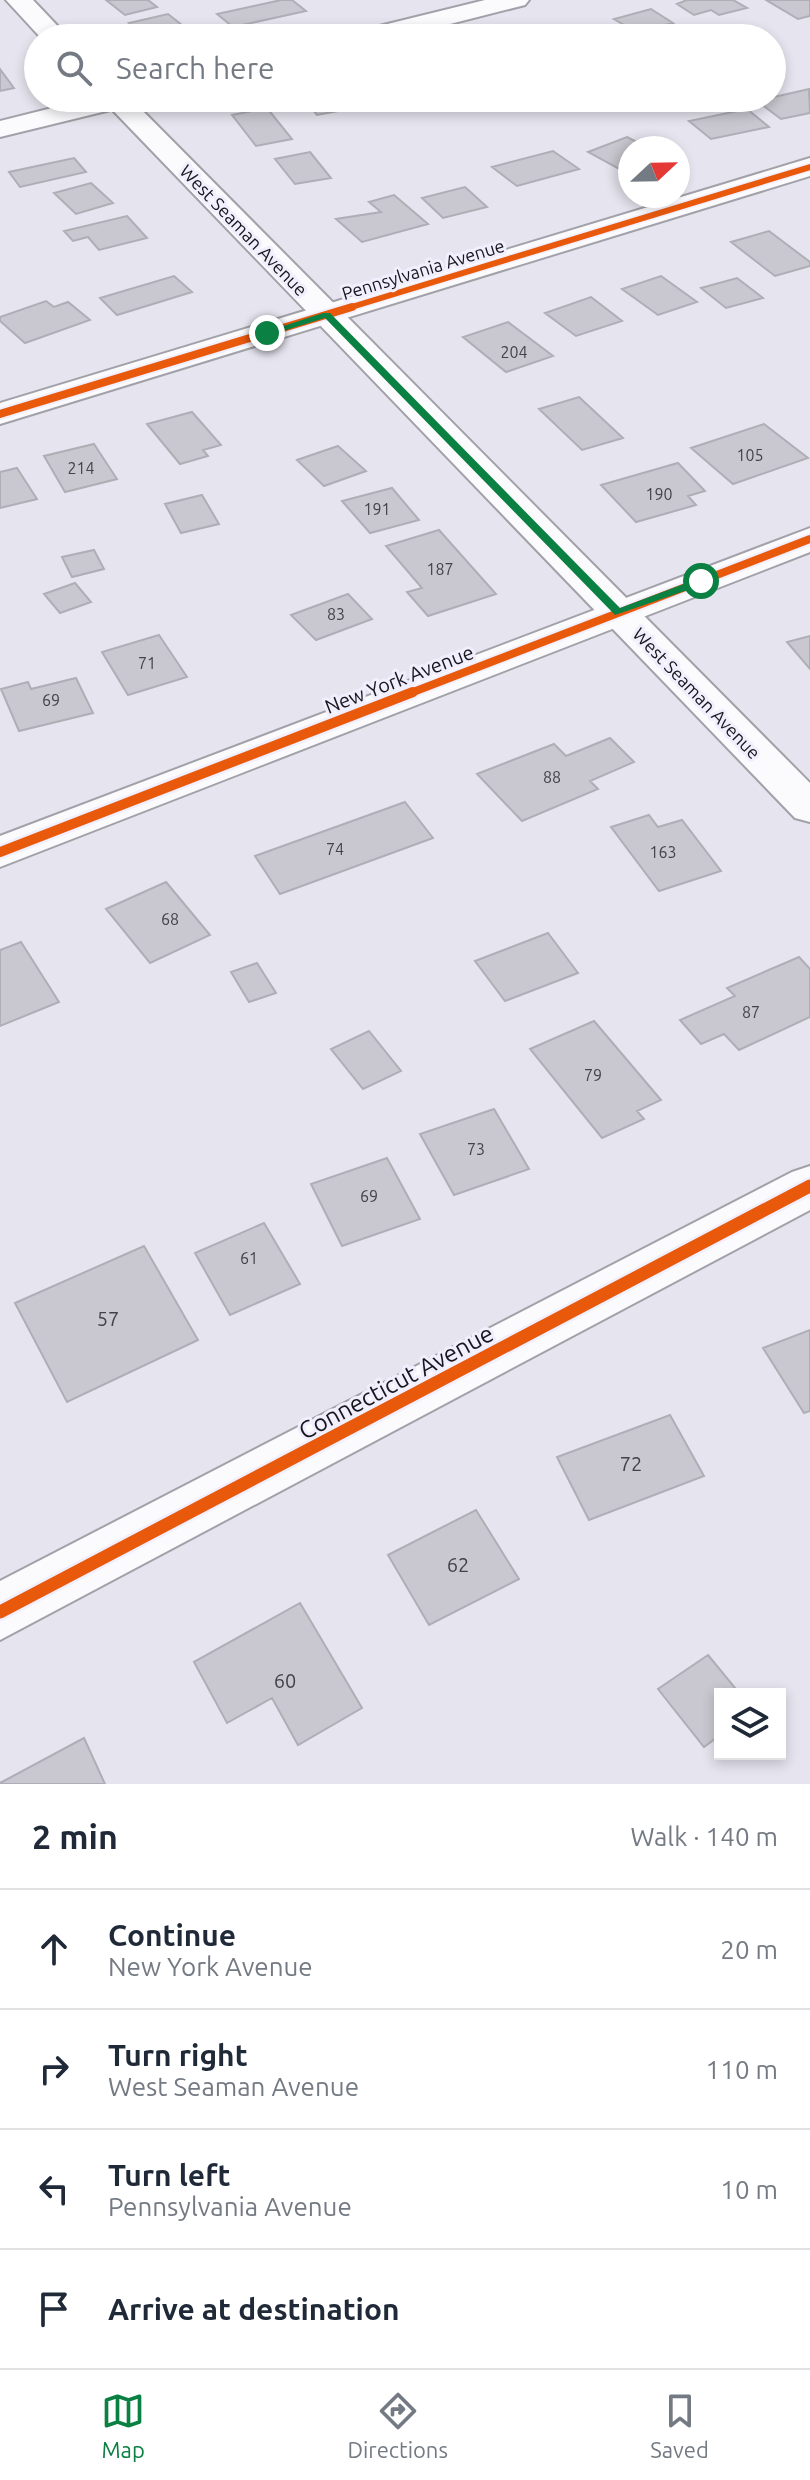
<!DOCTYPE html>
<meta charset="utf-8">
<style>
:root{--surface:#fff;--page:#f6f6f7;--text:#1f2937;--muted:#747a83;--line:#e0e1e3;--accent:#0b8043}
body{margin:0;font-family:Ubuntu,sans-serif;background:var(--page);color:var(--text)}
.controls{position:absolute;right:24px;bottom:24px;display:grid;overflow:hidden;border-radius:0px;box-shadow:0 4px 12px #0003}
.controls button{width:72px;height:72px;display:grid;place-items:center;padding:0;border:0;border-bottom:2px solid var(--line);background:var(--surface);color:var(--text);font:40px sans-serif}
.compass{position:absolute;left:618px;top:136px;width:72px;height:72px;border-radius:50%;background:var(--surface);box-shadow:0 4px 12px #0003;rotate:68deg}
.stop{position:absolute;width:24px;height:24px;margin:-18px;border:6px solid #0b8043;border-radius:50%;background:#fff}
.stop.end{background:#0b8043;border-color:#fff;box-shadow:0 2px 8px #0008}
.list{margin:0;padding:0;list-style:none}
h2{display:flex;justify-content:space-between;align-items:center;height:104px;margin:0;padding:0 32px;font-size:34px}
h2 small{font-size:26px;font-weight:400;color:var(--muted)}
.list li{display:grid;grid-template-columns:52px 1fr auto;gap:24px;align-items:center;box-sizing:border-box;height:120px;padding:0 32px;border-top:2px solid var(--line)}
.list b{display:block;font-size:30px;white-space:nowrap}
.list p{margin:0;font-size:26px;white-space:nowrap;color:var(--muted)}
.list em{font-size:26px;font-style:normal;color:var(--muted)}
.icon{flex:none;width:44px;height:44px;fill:none;stroke:currentColor;stroke-width:2;stroke-linecap:round;stroke-linejoin:round}
.map{position:relative;flex:none;width:810px;height:1784px;overflow:hidden}
.search{position:absolute;background:var(--surface);box-shadow:0 4px 12px #0003;left:24px;right:24px;top:24px;height:88px;display:flex;align-items:center;gap:20px;box-sizing:border-box;padding:0 28px;border-radius:44px;color:var(--muted);font-size:30px}
.sheet{height:584px;background:var(--surface)}
nav{display:flex;justify-content:space-around;align-items:center;box-sizing:border-box;height:112px;border-top:2px solid var(--line);background:var(--surface);font-size:22px;color:var(--muted)}
nav a{display:grid;justify-items:center;gap:4px}
nav .on{color:var(--accent)}
.map>svg:first-child{display:block}
.building{fill:#c9c8d0;stroke:#afaeb6;stroke-width:2}
.lines{fill:none;stroke-linecap:round;stroke-linejoin:round}
.minor-casing{stroke:#a2a1a9;stroke-width:4}
.tertiary-casing{stroke:#a2a1a9;stroke-width:4}
.secondary-casing{stroke:#a2a1a9;stroke-width:4}
.minor{fill:#fbfbfd;fill-rule:evenodd}
.tertiary{fill:#fbfbfd;fill-rule:evenodd}
.secondary{fill:#fbfbfd;fill-rule:evenodd}
.cycleway-far3-casing{stroke:#f1effd;stroke-width:9}
.cycleway-far2-casing{stroke:#f1effd;stroke-width:12}
.cycleway-far1-casing{stroke:#f1effd;stroke-width:15}
.cycleway-casing{stroke:#f1effd;stroke-width:18}
.cycleway-far3{stroke:#e8590c;stroke-width:6}
.cycleway-far2{stroke:#e8590c;stroke-width:8}
.cycleway-far1{stroke:#e8590c;stroke-width:10}
.cycleway{stroke:#e8590c;stroke-width:13}
.route{fill:#0b8043}
.labels{text-anchor:middle;dominant-baseline:central;stroke-width:6;stroke-linejoin:round;paint-order:stroke}
.number-label{font-size:16px;fill:#444249}
.far-street-label{font-size:18px;fill:#17161c;stroke:#f1effd}
.street-label{font-size:20px;fill:#17161c;stroke:#f1effd}
.near-number-label{font-size:20px;fill:#444249}
.near-street-label{font-size:24px;fill:#17161c;stroke:#f1effd}
</style>
<div class="map">
<svg width="810" height="1784" viewBox="0 0 810 1784">
<rect width="100%" height="100%" fill="#e6e5ef"/>
<path class="building" d="M106 0H148L157 7 125 15Z
M281 0H292L306 11 233 27 217 14Z
M687 0H733L747 8 719 15 711 10 694 15 677 4Z
M766 0H810V16L798 19Z
M651 9 673 23 636 32 614 19Z
M168 14 196 36 147 38 129 23Z
M580 26 586 30 597 27 608 35 557 38 550 33Z
M0 69 14 88 0 91Z
M809 89 810 113 781 119 757 101Z
M303 98H371L376 104 317 115Z
M267 108 292 139 256 146 232 115Z
M747 109 769 127 711 139 689 121Z
M627 137 648 148H630V167L621 170 588 152Z
M553 151 579 169 517 186 492 167Z
M310 152 331 178 295 184 275 159Z
M74 158 86 172 20 187 9 172Z
M91 183 113 203 76 214 54 193Z
M465 187 487 207 443 218 422 198Z
M394 195 428 224 362 242 336 219 381 212 369 202Z
M127 216 147 238 99 250 88 237 73 241 64 231Z
M769 231 810 262V266L775 276 731 242Z
M174 276 192 292 117 315 100 298Z
M661 276 697 302 658 315 622 289Z
M737 278 763 298 726 308 701 288Z
M591 297 622 321 576 336 545 313Z
M46 301 54 307 68 302 90 320 25 343 0 321V317Z
M508 322 553 356 506 372 463 337Z
M579 397 623 438 582 450 539 409Z
M192 412 221 445 203 450 208 456 180 464 147 424Z
M764 424 808 458 733 484 691 448Z
M94 444 117 479 65 492 44 456Z
M338 446 366 471 324 486 297 460Z
M678 463 705 491 688 496 696 505 636 522 601 485Z
M17 468 37 499 0 508V472Z
M392 488 419 520 370 533 342 501Z
M202 495 219 524 181 533 165 504Z
M439 530 496 594 428 616 407 592 422 588 386 546Z
M94 550 104 569 72 577 62 557Z
M75 583 91 602 60 613 44 594Z
M348 594 372 619 316 640 291 615Z
M159 635 187 677 128 695 102 652Z
M810 636V669L787 642Z
M76 678 93 713 19 731 1 689 28 682 31 689Z
M610 738 634 762 590 781 598 789 522 821 477 774 554 744 566 756Z
M405 802 433 838 280 894 255 856Z
M649 815 658 827 682 820 721 871 659 891 611 827Z
M166 882 210 935 150 963 106 909Z
M548 933 578 973 505 1001 475 961Z
M21 942 59 1002 0 1026V950Z
M799 957 810 969V1017L739 1050 724 1034 701 1044 680 1020 735 996 727 988Z
M257 963 276 993 249 1002 231 972Z
M594 1021 661 1100 637 1111 644 1119 602 1138 530 1049Z
M369 1031 401 1071 363 1089 331 1049Z
M494 1109 529 1169 454 1195 420 1134Z
M387 1158 420 1219 342 1246 311 1184Z
M264 1223 300 1284 230 1315 195 1253Z
M144 1246 198 1340 67 1402 15 1303Z
M810 1330V1411L804 1413 763 1348Z
M670 1415 704 1476 589 1520 557 1457Z
M476 1510 519 1579 429 1625 388 1555Z
M300 1603 362 1708 298 1745 272 1698 227 1723 194 1662Z
M708 1655 740 1694H720V1735L704 1747 658 1689Z
M84 1738 105 1784H0V1783Z"/>
<g class="lines">
<defs>
<path id="minor" d="M485 0H529L525 5 395 38H351L355 32Z
M92 98H139L135 104 0 137V121Z
M810 528V552L0 867V836Z
M810 1166V1210L0 1640V1581L792 1172Z"/>
<path id="tertiary" d="M810 158V176L0 424V403Z"/>
<path id="secondary" d="M6 0H33L69 38H41Z
M101 98H130L810 783V822L795 818Z"/>
</defs>
<use href="#minor" class="minor-casing"/>
<use href="#tertiary" class="tertiary-casing"/>
<use href="#secondary" class="secondary-casing"/>
<use href="#minor" class="minor"/>
<use href="#tertiary" class="tertiary"/>
<use href="#secondary" class="secondary"/>
<defs>
<path id="cycleway-far3" d="M345 309 810 167"/>
<path id="cycleway-far2" d="M0 414 352 307
M408 694 810 539"/>
<path id="cycleway-far1" d="M0 852 413 692"/>
<path id="cycleway" d="M0 1612 810 1186"/>
</defs>
<use href="#cycleway-far3" class="cycleway-far3-casing"/>
<use href="#cycleway-far2" class="cycleway-far2-casing"/>
<use href="#cycleway-far1" class="cycleway-far1-casing"/>
<use href="#cycleway" class="cycleway-casing"/>
<use href="#cycleway-far3" class="cycleway-far3"/>
<use href="#cycleway-far2" class="cycleway-far2"/>
<use href="#cycleway-far1" class="cycleway-far1"/>
<use href="#cycleway" class="cycleway"/>
</g>
<path class="route" d="M323 313H330L620 608 697 579H705V584L615 615 325 318 267 336 262 333Z"/>
<g class="labels">
<g class="number-label">
<text x="514" y="352">204</text>
<text x="750" y="455">105</text>
<text x="81" y="468">214</text>
<text x="659" y="494">190</text>
<text x="377" y="509">191</text>
<text x="440" y="569">187</text>
<text x="336" y="614">83</text>
<text x="147" y="663">71</text>
<text x="51" y="700">69</text>
<text x="552" y="777">88</text>
<text x="335" y="849">74</text>
<text x="663" y="852">163</text>
<text x="170" y="919">68</text>
<text x="751" y="1012">87</text>
<text x="593" y="1075">79</text>
<text x="476" y="1149">73</text>
<text x="369" y="1196">69</text>
<text x="249" y="1258">61</text>
</g>
<g class="far-street-label">
<text transform="translate(244 230) rotate(46)">West Seaman Avenue</text>
<text transform="translate(423 269) rotate(-17)">Pennsylvania Avenue</text>
<text transform="translate(697 693) rotate(46)">West Seaman Avenue</text>
</g>
<g class="street-label">
<text transform="translate(399 679) rotate(-21)">New York Avenue</text>
</g>
<g class="near-number-label">
<text x="108" y="1318">57</text>
<text x="631" y="1463">72</text>
<text x="458" y="1564">62</text>
<text x="285" y="1680">60</text>
</g>
<g class="near-street-label">
<text transform="translate(396 1382) rotate(-28)">Connecticut Avenue</text>
</g>
</g>
</svg>
<div class="controls">
<button><svg class="icon" aria-label="layers" viewBox="0 0 24 24"><path d="M12 4l9 5-9 5-9-5zM3 14l9 5 9-5"/></svg></button>
</div>
<svg class="compass" viewBox="-18 -18 36 36"><path d="M0-13l5 13h-10z" fill="#e53935"/><path d="M0 13l5-13h-10z" fill="#747a83"/></svg>
<div class="stop" style="left:701px;top:581px"></div>
<div class="stop end" style="left:267px;top:333px"></div>
<div class="search"><svg class="icon" aria-label="search" viewBox="0 0 24 24"><circle cx="10" cy="10" r="6"/><path d="M15 15l6 6"/></svg>Search here</div>
</div>
<section class="sheet">
<h2>2 min<small>Walk · 140 m</small></h2>
<ul class="list">
<li><svg class="icon" aria-label="ahead" viewBox="0 0 24 24"><path d="M12 20V5M6 11l6-6 6 6"/></svg><div><b>Continue</b><p>New York Avenue</p></div><em>20 m</em></li>
<li><svg class="icon" aria-label="right" viewBox="0 0 24 24"><path d="M7 20v-9h11M14 6l5 5-5 5"/></svg><div><b>Turn right</b><p>West Seaman Avenue</p></div><em>110 m</em></li>
<li><svg class="icon" aria-label="left" viewBox="0 0 24 24"><path d="M17 20v-9H6M10 6l-5 5 5 5"/></svg><div><b>Turn left</b><p>Pennsylvania Avenue</p></div><em>10 m</em></li>
<li><svg class="icon" aria-label="arrive" viewBox="0 0 24 24"><path d="M6 21V4h12l-3 4 3 4H6"/></svg><div><b>Arrive at destination</b></div></li>
</ul>
</section>
<nav>
<a class="on"><svg class="icon" aria-label="map" viewBox="0 0 24 24"><path d="M3 6l6-2 6 2 6-2v14l-6 2-6-2-6 2zM9 4v14M15 6v14"/></svg>Map</a>
<a><svg class="icon" aria-label="directions" viewBox="0 0 24 24"><path d="M12 3l9 9-9 9-9-9zM9 14v-3h6M13 9l2 2-2 2"/></svg>Directions</a>
<a><svg class="icon" aria-label="saved" viewBox="0 0 24 24"><path d="M7 4h10v16l-5-4-5 4z"/></svg>Saved</a>
</nav>
